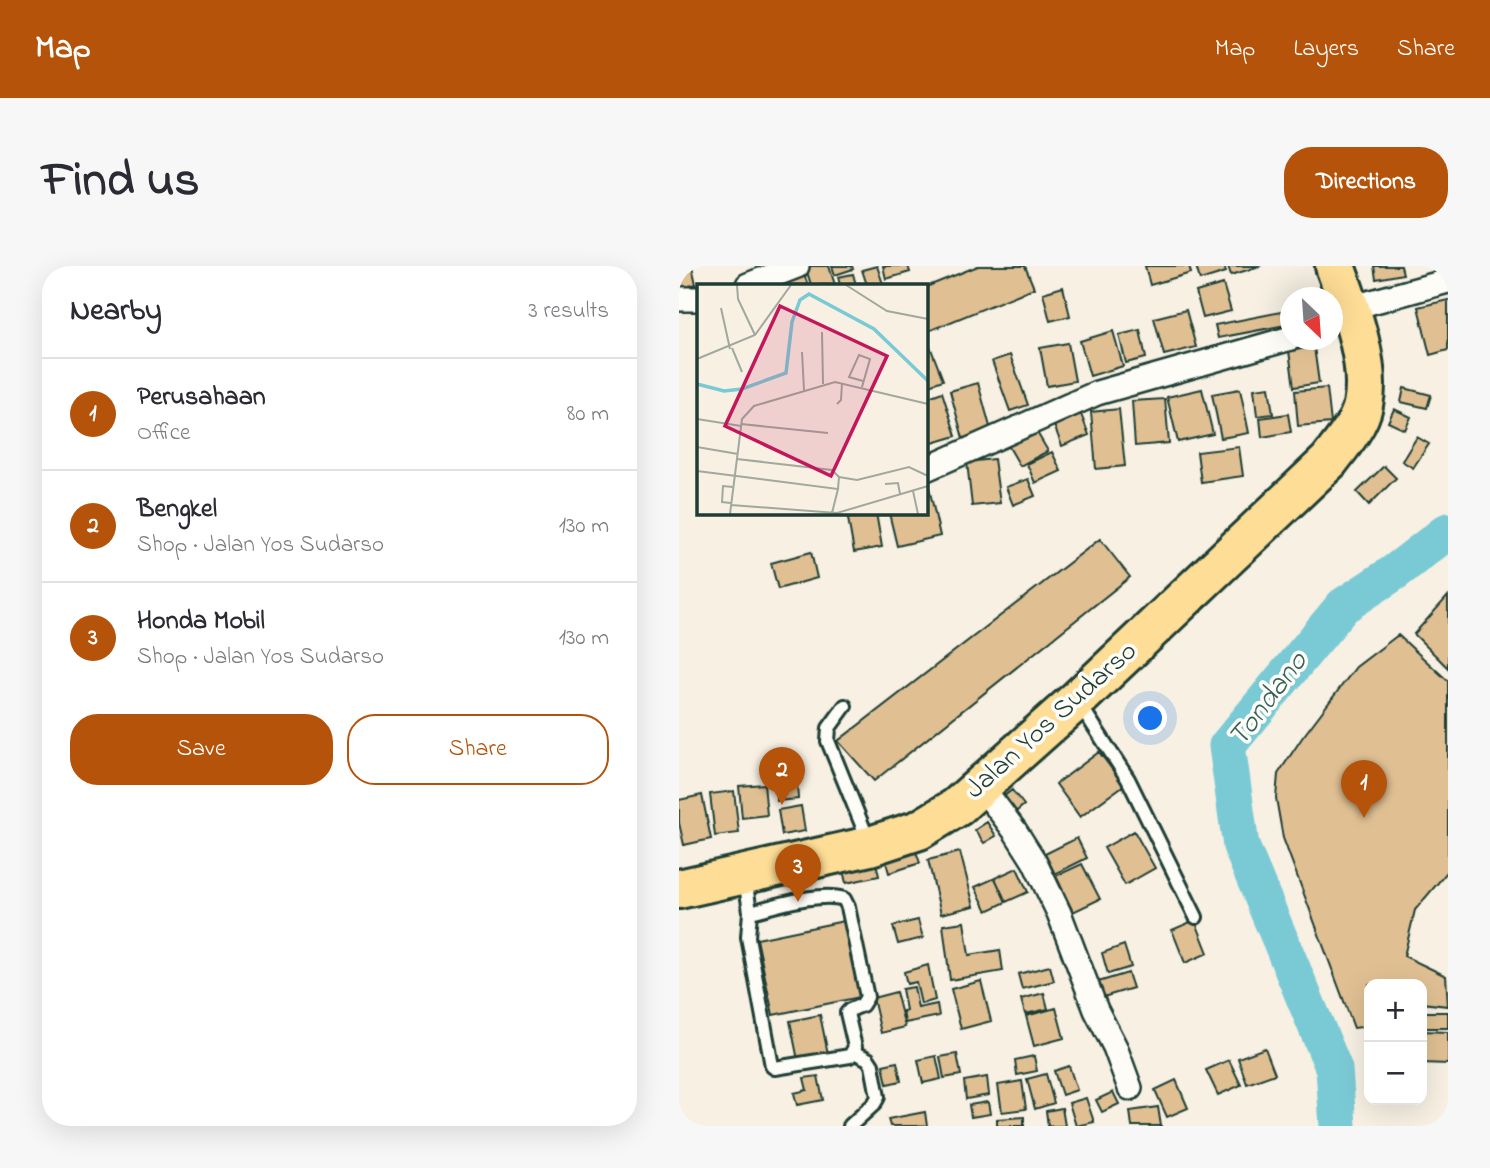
<!DOCTYPE html>
<meta charset="utf-8">
<style>
:root{--surface:#fff;--page:#f7f7f7;--text:#2b2b33;--muted:#7c7c81;--line:#e1e1e2;--accent:#b45309}
body{margin:0;font-family:"Indie Flower",sans-serif;background:var(--page);color:var(--text)}
.controls{position:absolute;right:21px;bottom:21px;display:grid;overflow:hidden;border-radius:14px;box-shadow:0 7px 28px #0002}
.controls button{width:63px;height:63px;display:grid;place-items:center;padding:0;border:0;border-bottom:2px solid var(--line);background:var(--surface);color:var(--text);font:35px sans-serif}
.compass{position:absolute;left:601px;top:21px;width:63px;height:63px;border-radius:50%;background:var(--surface);box-shadow:0 7px 28px #0002;rotate:155deg}
.you{position:absolute;left:472px;top:453px;width:24px;height:24px;margin:-18px;border:5px solid #fff;border-radius:50%;background:#1a73e8;box-shadow:0 0 0 10px #1a73e833}
.badge{display:grid;place-items:center;width:46px;height:46px;border-radius:50%;background:var(--accent);color:#fff;font-size:23px;font-weight:700}
.pin{position:absolute;translate:-50% -58px;filter:drop-shadow(0 2px 4px #0008)}
.pin::after{content:'';position:absolute;top:37px;width:24px;height:21px;background:inherit;clip-path:polygon(0 0,100% 0,50% 100%)}
.list{margin:0;padding:0;list-style:none}
h2{display:flex;justify-content:space-between;align-items:center;height:91px;margin:0;padding:0 28px;font-size:30px}
h2 small{font-size:23px;font-weight:400;color:var(--muted)}
.list li{display:grid;grid-template-columns:46px 1fr auto;gap:21px;align-items:center;box-sizing:border-box;height:112px;padding:0 28px;border-top:2px solid var(--line)}
.list b{display:block;font-size:26px;white-space:nowrap}
.list p{margin:0;font-size:23px;white-space:nowrap;color:var(--muted)}
.list em{font-size:23px;font-style:normal;color:var(--muted)}
.actions{display:flex;gap:14px;padding:21px 28px}
.actions a{flex:1;padding:16px 0;border:2px solid var(--accent);border-radius:28px;text-align:center;font-size:24px;color:var(--accent)}
.actions .main{background:var(--accent);color:#fff}
.map{position:relative;flex:none;width:769px;height:860px;overflow:hidden;border-radius:28px}
header{display:flex;align-items:center;gap:42px;box-sizing:border-box;height:98px;padding:0 35px;background:var(--accent);color:#fff}
header strong{font-size:33px}
nav{display:flex;gap:38px;margin-inline-start:auto;font-size:24px}
.intro{display:flex;align-items:center;justify-content:space-between;box-sizing:border-box;height:168px;padding:0 42px}
h1{margin:0;font-size:49px}
.button{padding:18px 32px;border-radius:28px;background:var(--accent);color:#fff;font-size:24px;font-weight:700}
main{display:flex;gap:42px;padding:0 42px}
aside{flex:1;background:var(--surface);border-radius:28px;box-shadow:0 7px 28px #0002}
.map>svg:first-child{display:block}
.lines{fill:none;stroke-linecap:round;stroke-linejoin:round}
.river{stroke:#7acad6;stroke-width:37}
.building{fill:#e0c093;stroke:#1f3d34;stroke-width:2}
.service-casing{stroke:#1f3d34;stroke-width:18}
.minor-casing{stroke:#1f3d34;stroke-width:28}
.trunk-casing{stroke:#1f3d34;stroke-width:44}
.service{stroke:#fdfcf7;stroke-width:12}
.minor{stroke:#fdfcf7;stroke-width:23}
.trunk{stroke:#fedd96;stroke-width:38}
.labels{text-anchor:middle;dominant-baseline:central;stroke-width:7;stroke-linejoin:round;paint-order:stroke}
.street-label{font-size:28px;fill:#1f3d34;stroke:#fdfcf7}
.water-label{font-size:30px;font-style:italic;fill:#36605c;stroke:#fdfcf7}
.inset-river{fill:none;stroke:#7acad6;stroke-width:3.5}
.inset-road{fill:none;stroke:#a1a89d;stroke-width:2}
.view{fill:#c2185b;fill-opacity:0.15;stroke:#c2185b;stroke-width:3.5}
.inset-edge{fill:none;stroke:#1f3d34;stroke-width:3.5}
</style>
<header>
<strong>Map</strong>
<nav><a>Map</a><a>Layers</a><a>Share</a></nav>
</header>
<div class="intro"><h1>Find us</h1><a class="button">Directions</a></div>
<main>
<aside>
<h2>Nearby<small>3 results</small></h2>
<ul class="list">
<li><span class="badge">1</span><div><b>Perusahaan</b><p>Office</p></div><em>80 m</em></li>
<li><span class="badge">2</span><div><b>Bengkel</b><p>Shop · Jalan Yos Sudarso</p></div><em>130 m</em></li>
<li><span class="badge">3</span><div><b>Honda Mobil</b><p>Shop · Jalan Yos Sudarso</p></div><em>130 m</em></li>
</ul>
<div class="actions"><a class="main">Save</a><a>Share</a></div>
</aside>
<div class="map">
<svg width="769" height="860" viewBox="0 0 769 860">
<rect width="100%" height="100%" fill="#f7f0e3"/>
<filter id="ink" filterUnits="userSpaceOnUse"><feTurbulence type="fractalNoise" baseFrequency=".0143" numOctaves="2"/><feDisplacementMap in="SourceGraphic" scale="14" xChannelSelector="R" yChannelSelector="G"/><feConvolveMatrix kernelMatrix="1 2 1 2 8 2 1 2 1" color-interpolation-filters="sRGB"/></filter>
<g filter="url(#ink)">
<g class="lines">
<path class="river" d="M659 860 655 803 562 580 548 480 664 340 716 306 769 265"/>
</g>
<path class="building" d="M0 0H13L17 18 0 23Z
M132 0H150L156 19H132L127 2Z
M153 0H173L174 3 156 9Z
M198 0 204 18 188 19 183 4Z
M204 0H229L231 6 207 13Z
M299 0H346L355 22 247 66V21Z
M466 0H510L512 7 471 19Z
M517 0H545L547 6 521 14Z
M549 0H582L552 9Z
M695 0H722L724 8 697 13Z
M123 4 129 19H109L106 11Z
M174 8 177 19H161L159 11Z
M544 18 552 45 524 52 517 26Z
M384 21 391 50 371 55 364 27Z
M769 34V84L751 89 739 41Z
M507 44 517 81 485 89 475 52Z
M612 44V58L539 72 536 59Z
M461 64 467 92 447 97 440 69Z
M434 65 444 100 411 110 401 75Z
M247 70 264 114 247 120Z
M389 77 396 115 368 120 361 82Z
M635 81 640 117 615 121 610 85Z
M331 89 349 139 331 145 313 95Z
M299 117 313 168 285 176 271 125Z
M590 121 594 148 578 150 575 123Z
M648 122 652 157 619 160 616 125Z
M725 122 752 129 748 142 722 136Z
M523 123 534 168 499 176 488 131Z
M561 123 570 167 542 172 533 128Z
M263 126 277 170 250 178 247 168V132Z
M486 133 490 177 456 180 453 135Z
M398 138 410 169 383 180 371 149Z
M440 143 446 200 417 203 412 146Z
M715 143 732 151 726 164 709 156Z
M609 148 612 166 583 171 581 152Z
M353 158 369 185 341 200 326 174Z
M738 171 750 178 734 202 723 195Z
M560 181 564 210 522 216 518 186Z
M373 186 382 205 356 217 348 198Z
M315 193 321 237 293 240 288 196Z
M705 200 717 212 690 239 678 226Z
M248 213 261 270 218 280 210 247H247Z
M349 213 356 230 334 239 327 221Z
M168 247H197L203 281 175 286Z
M421 273 451 311 195 515 159 475Z
M132 286 138 312 99 323 92 297Z
M769 330V402L735 368Z
M719 369 769 415V605L736 644 725 690 767 710 769 740 743 737V718H690V760L675 762 604 572 597 532 599 508 623 472 677 401Z
M420 486 445 519 401 551 377 518Z
M85 518 88 549 63 552 60 520Z
M118 518 119 533 98 535V519Z
M333 524 345 539 333 549 320 534Z
M55 525 60 567 36 570 31 528Z
M23 529 32 573 5 579 0 557V534Z
M122 540 126 565 103 569 99 544Z
M308 556 317 570 305 577 296 564Z
M455 565 476 602 446 619 425 582Z
M398 572 408 592 376 608 366 588Z
M235 580 241 597 210 607 205 589Z
M281 586 295 640 262 648 249 594Z
M196 592 200 610 167 617 163 600Z
M403 598 421 633 394 646 377 610Z
M338 602 349 626 327 636 316 612Z
M316 612 327 636 308 645 296 621Z
M239 654 244 672 219 678 214 660Z
M516 654 529 687 506 697 493 664Z
M165 655 181 731 94 749 78 673Z
M285 656 290 689 321 684 324 705 271 714 264 659Z
M445 679 452 701 429 708 423 687Z
M249 699 256 734 242 738 237 716 228 718 225 706Z
M371 700 375 715 343 723 339 708Z
M449 707 454 722 421 732 416 717Z
M302 715 312 755 282 763 272 723Z
M235 721 239 742 258 738 260 750 226 757 224 745 227 744 223 723Z
M217 726 226 761 202 767 194 732Z
M365 727 369 743 346 748 342 733Z
M377 742 385 772 355 780 347 750Z
M743 746H769V762H743Z
M141 749 149 788 119 794 111 755Z
M743 765 769 766V798L743 797Z
M586 782 596 808 568 818 559 792Z
M278 788 282 809 265 812 261 791Z
M257 790 262 813 244 817 239 794Z
M355 790 358 805 338 809 336 794Z
M550 794 562 819 539 829 527 804Z
M218 796 222 815 208 818 204 799Z
M390 800 398 824 383 829 375 805Z
M367 808 375 837 356 843 348 813Z
M139 810 144 834 118 839 115 827 128 824 125 812Z
M308 811 310 829 287 833 285 815Z
M497 814 509 842 488 851 476 824Z
M343 815 347 843 323 846 319 819Z
M434 826 440 838 423 846 417 834Z
M407 832 415 856 397 860 390 837Z
M309 836 311 848 292 851 290 839Z
M479 841 482 860H453L451 845Z
M383 842 386 860H369L367 845Z
M246 846 248 860H211L209 853Z
M345 851V860H318V853Z"/>
<g class="lines">
<defs>
<path id="service" d="M400 437 449 513 517 651
M166 440 150 462 149 475 190 576
M66 612 71 646 69 671 93 800 96 802 171 790 176 781 168 747 171 744 183 739 188 731 169 641 165 633C141 625 97 640 71 646
M171 860 195 838 199 831 193 799 189 793 175 786"/>
<path id="minor" d="M69 19 118 0
M0 33H19
M671 42 769 15
M247 203 418 127 612 72
M302 520 336 565 355 595 380 647 417 744 436 781 451 822"/>
<path id="trunk" d="M0 623 191 580 240 564 278 541 398 434 650 195C662 179 680 159 684 139 693 97 670 39 656 0"/>
</defs>
<use href="#service" class="service-casing"/>
<use href="#minor" class="minor-casing"/>
<use href="#trunk" class="trunk-casing"/>
<use href="#service" class="service"/>
<use href="#minor" class="minor"/>
<use href="#trunk" class="trunk"/>
</g>
</g>
<g class="labels">
<g class="street-label">
<text transform="translate(373 455) rotate(-42)">Jalan Yos Sudarso</text>
</g>
<g class="water-label">
<text transform="translate(590 434) rotate(-53)">Tondano</text>
</g>
</g>
<g transform="translate(18 18)">
<rect width="231" height="231" fill="#f7f0e3"/>
<path class="inset-river" d="M0 100 27 107 45 105 89 89 95 38 103 16 112 10 177 45 231 97"/>
<path class="inset-road" d="M40 1 41 15 58 51M149 1 190 27 231 35M24 24 33 65M125 48 126 100M35 64 45 88M105 68 107 106M0 75 58 51 94 1M165 103 173 75 162 71 152 93 166 97M140 120 144 116 145 99M0 135 44 142M44 140 131 149M0 163 41 170M40 175 135 186 142 193 141 205M0 187 141 205 135 229M142 193 160 196 212 183 231 192M188 200 201 199 203 210M216 207 221 230M34 219 25 218 26 202 36 203M34 221 140 229 231 202M33 230 45 135 57 122 138 98 231 120"/>
<path class="view" d="M83 22 190 72 134 192 28 142Z"/>
<rect width="231" height="231" class="inset-edge"/>
</g>
</svg>
<div class="controls">
<button>+</button>
<button>−</button>
</div>
<svg class="compass" viewBox="-18 -18 36 36"><path d="M0-13l5 13h-10z" fill="#e53935"/><path d="M0 13l5-13h-10z" fill="#7c7c81"/></svg>
<div class="you"></div>
<div class="pin badge" style="left:685px;top:552px">1</div>
<div class="pin badge" style="left:103px;top:539px">2</div>
<div class="pin badge" style="left:119px;top:636px">3</div>
</div>
</main>
